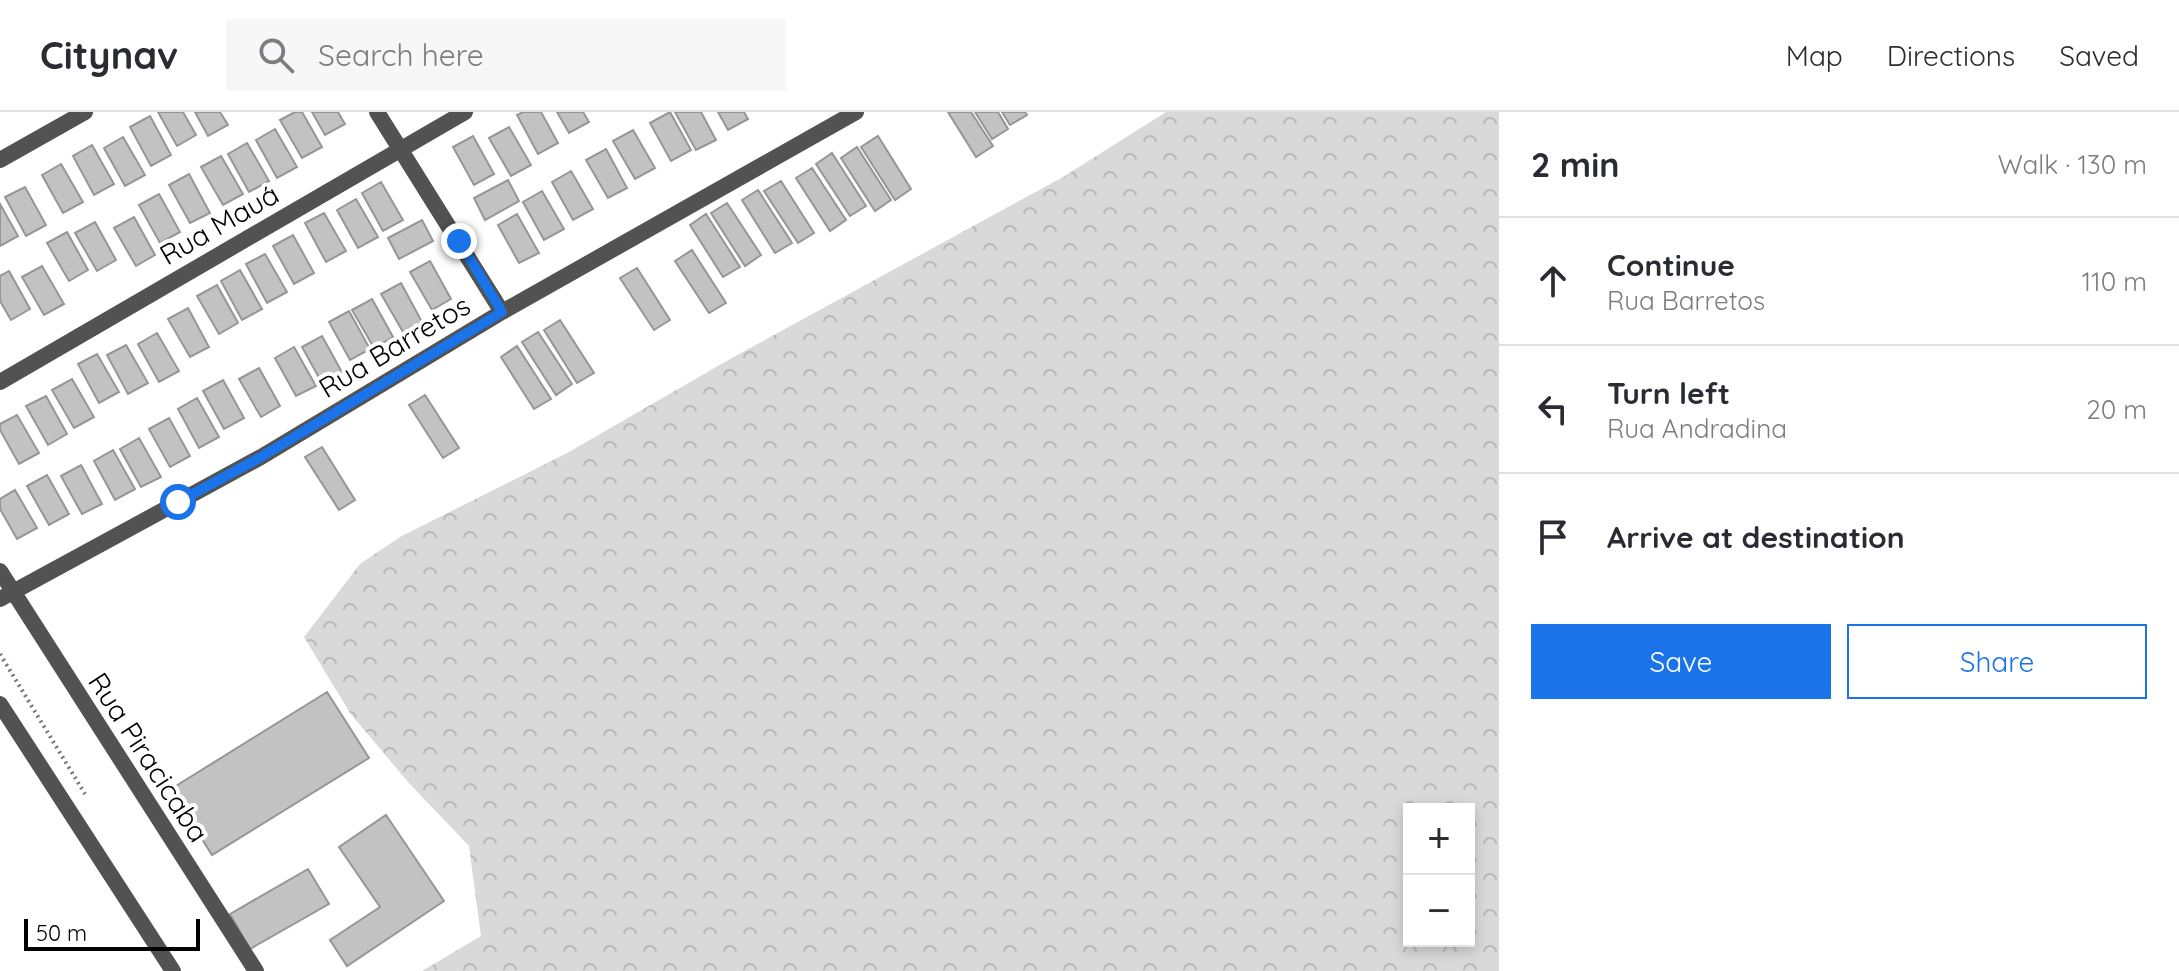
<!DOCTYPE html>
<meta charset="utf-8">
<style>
:root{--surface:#fff;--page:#f7f7f7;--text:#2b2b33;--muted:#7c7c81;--line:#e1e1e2;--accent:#1a73e8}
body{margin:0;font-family:Quicksand,sans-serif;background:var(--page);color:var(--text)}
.controls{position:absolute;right:24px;bottom:24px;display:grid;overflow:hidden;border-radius:0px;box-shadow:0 4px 12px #0003}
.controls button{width:72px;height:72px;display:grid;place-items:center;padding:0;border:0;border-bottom:2px solid var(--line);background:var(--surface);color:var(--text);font:40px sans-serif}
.scale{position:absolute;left:24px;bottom:20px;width:176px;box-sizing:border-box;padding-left:8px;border:4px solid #000;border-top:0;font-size:22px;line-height:28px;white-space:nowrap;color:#000;-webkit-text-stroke:6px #fff;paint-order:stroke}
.stop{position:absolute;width:24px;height:24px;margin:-18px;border:6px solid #1a73e8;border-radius:50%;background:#fff}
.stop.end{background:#1a73e8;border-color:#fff;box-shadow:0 2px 8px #0008}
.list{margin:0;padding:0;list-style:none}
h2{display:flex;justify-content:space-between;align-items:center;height:104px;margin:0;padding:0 32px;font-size:34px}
h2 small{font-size:26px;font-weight:400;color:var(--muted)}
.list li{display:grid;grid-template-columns:52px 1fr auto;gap:24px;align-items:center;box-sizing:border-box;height:128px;padding:0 32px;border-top:2px solid var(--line)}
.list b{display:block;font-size:30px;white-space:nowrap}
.list p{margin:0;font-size:26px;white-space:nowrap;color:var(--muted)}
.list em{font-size:26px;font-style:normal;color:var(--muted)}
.actions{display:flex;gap:16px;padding:24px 32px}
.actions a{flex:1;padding:18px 0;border:2px solid var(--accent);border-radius:0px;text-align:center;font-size:28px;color:var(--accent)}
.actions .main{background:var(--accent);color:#fff}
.icon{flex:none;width:44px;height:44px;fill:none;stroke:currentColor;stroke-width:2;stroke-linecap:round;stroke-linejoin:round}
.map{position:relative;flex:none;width:1499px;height:859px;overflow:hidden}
header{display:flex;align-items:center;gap:48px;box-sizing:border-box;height:112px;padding:0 40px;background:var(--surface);border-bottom:2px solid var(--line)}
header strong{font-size:38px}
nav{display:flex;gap:44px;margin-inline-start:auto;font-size:28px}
.search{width:560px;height:72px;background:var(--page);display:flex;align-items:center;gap:20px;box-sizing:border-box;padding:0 28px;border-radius:0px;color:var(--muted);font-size:30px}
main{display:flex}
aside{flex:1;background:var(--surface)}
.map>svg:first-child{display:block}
.forest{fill:url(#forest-crowns);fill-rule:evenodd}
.building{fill:#c2c2c2;stroke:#969696;stroke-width:2}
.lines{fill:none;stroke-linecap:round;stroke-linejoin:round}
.path{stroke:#747474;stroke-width:4;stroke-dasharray:2 4;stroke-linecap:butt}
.street{stroke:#525252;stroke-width:16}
.route{stroke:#1a73e8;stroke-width:10}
.labels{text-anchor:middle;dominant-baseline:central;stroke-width:8;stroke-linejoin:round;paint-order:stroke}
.street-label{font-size:28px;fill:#000;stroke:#fff}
</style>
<header>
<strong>Citynav</strong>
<div class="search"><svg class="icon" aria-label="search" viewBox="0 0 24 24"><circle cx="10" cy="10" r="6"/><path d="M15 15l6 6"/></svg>Search here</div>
<nav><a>Map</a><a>Directions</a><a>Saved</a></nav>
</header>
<main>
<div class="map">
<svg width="1499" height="859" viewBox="0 0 1499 859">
<defs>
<pattern id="forest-crowns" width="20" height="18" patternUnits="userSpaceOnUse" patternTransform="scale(2)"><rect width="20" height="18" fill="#d9d9d9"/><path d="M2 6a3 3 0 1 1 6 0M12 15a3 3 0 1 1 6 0" fill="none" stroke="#b8b8b8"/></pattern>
</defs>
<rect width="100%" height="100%" fill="#fff"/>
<path class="forest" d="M1166 0H1499V859H422L481 824 469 734 408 670 350 601 304 525 360 452 400 425 569 340 730 247 1063 65ZM1469 697V829H1409V697Z"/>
<path class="building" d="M158 0H183L196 23 177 34Z
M195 0H220L228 13 208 24Z
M295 0H302L322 35 302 46 280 8Z
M312 0H338L345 12 325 23Z
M523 0H541L558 31 538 42 517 3Z
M557 0H583L589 10 569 21Z
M670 0 691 38 671 49 650 11Z
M675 0H701L716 28 696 38Z
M718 0H744L748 7 728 18Z
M948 0H971L993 34 976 45Z
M975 0H998L1008 17 992 27Z
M1002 0H1025L1027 3 1010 13Z
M150 4 171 43 151 54 130 15Z
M509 15 531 53 511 64 489 26Z
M275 17 297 55 277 66 256 28Z
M633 18 655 56 635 67 613 29Z
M473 24 494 62 474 73 453 35Z
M878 24 911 77 895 88 861 35Z
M123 25 145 63 125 74 104 36Z
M247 31 269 69 249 80 228 42Z
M92 33 114 72 94 83 73 44Z
M857 35 891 88 875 99 841 46Z
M606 37 627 76 608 86 586 48Z
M832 41 866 94 850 104 816 52Z
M221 44 243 82 223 93 201 55Z
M61 52 83 90 63 101 42 63Z
M812 56 846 108 830 119 796 66Z
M571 59 593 97 573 108 552 70Z
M189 62 210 101 190 111 169 73Z
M508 68 519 89 485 108 474 86Z
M781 69 814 121 798 131 764 79Z
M381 70 403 108 383 119 362 81Z
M25 75 46 113 26 124 5 85Z
M758 78 792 131 775 141 742 88Z
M542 79 564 117 544 128 523 90Z
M159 82 180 120 160 131 139 93Z
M356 87 378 125 358 136 337 98Z
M727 91 761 143 745 154 711 101Z
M0 92 18 124 0 134Z
M324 101 346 139 326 150 305 111Z
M517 102 539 141 519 151 498 113Z
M706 102 740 155 723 165 690 113Z
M134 105 155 143 136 154 114 116Z
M422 108 433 129 399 147 388 126Z
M95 110 116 148 97 159 75 121Z
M67 120 88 158 69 169 47 131Z
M293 123 314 161 294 172 273 134Z
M692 138 726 191 709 201 675 149Z
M265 142 287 180 267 191 246 152Z
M430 149 451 187 432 198 410 160Z
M42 154 64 192 44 203 22 165Z
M637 156 670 208 654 218 620 166Z
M240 158 262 197 242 208 221 169Z
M9 159 30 197 11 208 0 189V164Z
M401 171 422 210 403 220 381 182Z
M217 173 238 211 219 222 197 184Z
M372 187 393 225 374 236 352 198Z
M188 196 209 235 190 245 168 207Z
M349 199 370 237 350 248 329 210Z
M560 208 594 261 577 271 544 218Z
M538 220 572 272 556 283 522 230Z
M157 221 179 259 159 270 138 232Z
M322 224 343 262 323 273 302 235Z
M126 233 148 271 128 282 107 243Z
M517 234 551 287 534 297 501 245Z
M294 235 316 274 296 284 275 246Z
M97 242 119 280 99 291 78 252Z
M259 256 280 294 261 305 239 267Z
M72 267 94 305 74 316 52 278Z
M223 268 244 306 224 317 203 279Z
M425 283 459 336 443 346 409 293Z
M46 284 67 322 48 333 26 294Z
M197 286 219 325 199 336 178 297Z
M17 303 39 341 19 352 0 318V312Z
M169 306 190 344 170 355 149 317Z
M139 326 161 365 141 375 120 337Z
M322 335 355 388 339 398 305 345Z
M113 338 135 377 115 388 94 349Z
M81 353 102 392 82 402 61 364Z
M47 363 69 402 49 413 27 374Z
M15 378 37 416 17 427 0 397V387Z
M327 580 369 646 212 743 171 677Z
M386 703 444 789 347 854 330 828 380 795 339 735Z
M308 757 329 792 250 837 230 802Z"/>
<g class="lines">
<path class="path" d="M0 542 85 682"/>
<path class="street" d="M377 0 502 200
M0 48 85 0
M0 270 465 0
M0 459 256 859
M0 487 261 345 502 200 856 0
M0 592 173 859"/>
</g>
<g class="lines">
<path class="route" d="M178 390 261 345 502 200 459 129"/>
</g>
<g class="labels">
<g class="street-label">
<text transform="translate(219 112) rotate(-30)">Rua Mauá</text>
<text transform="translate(394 234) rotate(-31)">Rua Barretos</text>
<text transform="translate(149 645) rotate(57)">Rua Piracicaba</text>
</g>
</g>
</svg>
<div class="controls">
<button>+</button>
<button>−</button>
</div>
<div class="scale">50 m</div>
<div class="stop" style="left:178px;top:390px"></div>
<div class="stop end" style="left:459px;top:129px"></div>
</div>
<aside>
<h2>2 min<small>Walk · 130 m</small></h2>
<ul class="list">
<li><svg class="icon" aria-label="ahead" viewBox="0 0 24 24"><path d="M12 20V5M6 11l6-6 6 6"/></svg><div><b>Continue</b><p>Rua Barretos</p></div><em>110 m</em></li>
<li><svg class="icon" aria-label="left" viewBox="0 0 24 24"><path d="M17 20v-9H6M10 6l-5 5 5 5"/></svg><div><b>Turn left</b><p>Rua Andradina</p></div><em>20 m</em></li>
<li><svg class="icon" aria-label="arrive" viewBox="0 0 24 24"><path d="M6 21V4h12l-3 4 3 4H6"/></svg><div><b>Arrive at destination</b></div></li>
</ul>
<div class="actions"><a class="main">Save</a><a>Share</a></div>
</aside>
</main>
